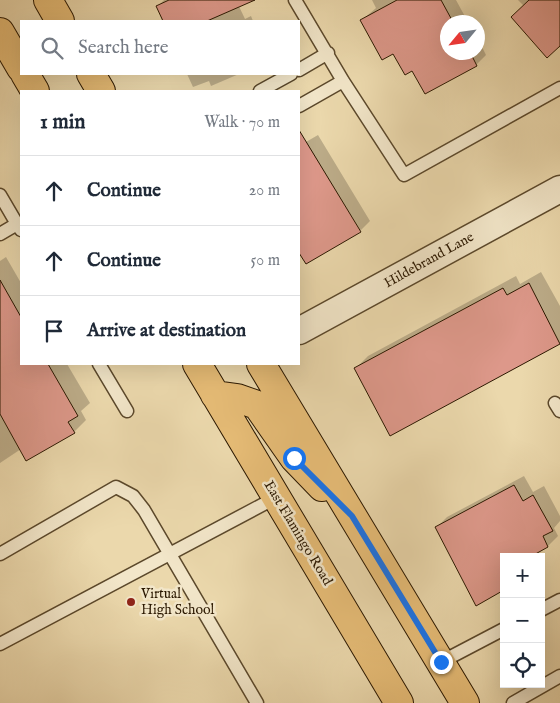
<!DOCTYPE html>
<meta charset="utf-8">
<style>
:root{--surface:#fff;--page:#f2f2f3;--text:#1f2937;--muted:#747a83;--line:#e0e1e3}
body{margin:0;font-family:"IM FELL English",serif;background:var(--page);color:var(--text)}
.controls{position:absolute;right:15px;bottom:15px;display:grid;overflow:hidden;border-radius:0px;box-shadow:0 5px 20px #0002}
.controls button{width:45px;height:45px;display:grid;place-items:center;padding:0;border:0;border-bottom:1px solid var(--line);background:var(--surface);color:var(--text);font:25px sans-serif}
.compass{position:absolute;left:440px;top:15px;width:45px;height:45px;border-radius:50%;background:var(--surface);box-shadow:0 5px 20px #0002;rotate:241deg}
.stop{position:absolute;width:15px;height:15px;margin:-11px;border:4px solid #1a73e8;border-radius:50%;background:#fff}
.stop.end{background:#1a73e8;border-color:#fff;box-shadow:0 1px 5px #0008}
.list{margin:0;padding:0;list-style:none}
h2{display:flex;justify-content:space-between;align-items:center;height:65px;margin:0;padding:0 20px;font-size:21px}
h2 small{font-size:16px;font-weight:400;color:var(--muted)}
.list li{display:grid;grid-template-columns:32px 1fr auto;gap:15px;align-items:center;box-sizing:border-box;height:70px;padding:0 20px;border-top:1px solid var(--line)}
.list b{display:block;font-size:19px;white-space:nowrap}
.list em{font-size:16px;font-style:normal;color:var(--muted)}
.icon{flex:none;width:28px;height:28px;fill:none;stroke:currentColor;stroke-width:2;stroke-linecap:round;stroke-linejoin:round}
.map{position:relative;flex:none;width:560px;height:703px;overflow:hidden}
.search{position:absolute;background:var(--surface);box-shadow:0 5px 20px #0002;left:20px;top:20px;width:280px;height:55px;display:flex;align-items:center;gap:12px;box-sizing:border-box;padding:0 18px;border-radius:0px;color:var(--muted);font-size:19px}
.panel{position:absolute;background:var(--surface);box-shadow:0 5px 20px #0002;left:20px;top:90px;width:280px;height:275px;border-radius:0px}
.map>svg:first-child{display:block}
.shadow{fill:#0003}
.building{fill:#dd988a;stroke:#2b1800}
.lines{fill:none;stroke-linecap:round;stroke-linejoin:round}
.lane-casing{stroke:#5b482b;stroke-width:15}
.street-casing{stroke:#5b482b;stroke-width:29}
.primary-casing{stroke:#2b1800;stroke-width:30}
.lane{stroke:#f2e6c9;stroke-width:12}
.street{stroke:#f2e6c9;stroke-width:26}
.primary{stroke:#e6bc76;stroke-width:28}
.route{stroke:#1a73e8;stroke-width:6}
.poi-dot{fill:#8f2418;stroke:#f2e6c9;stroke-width:2}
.labels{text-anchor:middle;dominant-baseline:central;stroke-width:5;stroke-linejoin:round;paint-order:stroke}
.street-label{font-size:14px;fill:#2b1800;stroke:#f2e6c9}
.poi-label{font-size:14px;fill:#2b1800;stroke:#f2e6c9;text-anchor:start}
</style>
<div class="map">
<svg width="560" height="703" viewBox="0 0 560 703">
<rect width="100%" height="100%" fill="#ebd8ac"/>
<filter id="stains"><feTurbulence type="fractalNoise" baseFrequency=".004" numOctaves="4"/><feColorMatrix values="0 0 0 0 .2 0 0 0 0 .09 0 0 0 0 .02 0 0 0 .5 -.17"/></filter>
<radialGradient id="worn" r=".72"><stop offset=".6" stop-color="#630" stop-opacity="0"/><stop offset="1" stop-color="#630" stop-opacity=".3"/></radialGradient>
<path class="shadow" d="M164 0H236L245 19 251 16 253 21H164L158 6Z
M372 0H456L468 22H448V52H478V39L486 55 476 65 412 70 362 20 376 8Z
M518 0H560V48L524 6Z
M187 74H239L211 86 209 81 193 87Z
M318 135 370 221 360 231 306 262 299 250V146Z
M6 257 21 283V364H67L90 403 81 411 86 420 74 432 21 449 0 463V261Z
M541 272 560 306V343L391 434 355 369 368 356 516 276 520 284Z
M524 476 533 492 544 486 560 516V521L554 528 558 536 548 546 527 557 437 527 447 517Z"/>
<path class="building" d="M169 0H255L207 21H163L156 6Z
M397 0H441L453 22H448V52H470L477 66 425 94 412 71 405 75 393 54 382 60 360 20Z
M529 0H560V46L547 58 511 17Z
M299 130 361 232 306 264 299 253Z
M0 280 21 317V364H48L78 416 68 422 75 433 26 461 0 414Z
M529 283 560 344 390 436 354 368 503 288 507 295Z
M514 485 523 501 533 495 553 531 543 536 548 547 530 557H504V590L476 606 435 527Z"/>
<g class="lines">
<defs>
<path id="lane" d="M295 0 343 81 404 175 560 88
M299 70 328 53
M260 91 291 74
M299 106 343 81
M0 195 17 224
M0 234 17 224 21 230
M99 364 127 411
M555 403 560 411
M0 554 116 487 133 496 144 510 257 703
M541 610 560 600
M0 644 277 497
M441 662 504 629
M513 703 560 676"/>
<path id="street" d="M299 331 560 189"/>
<path id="primary" d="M48 0 60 21
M0 32 21 68
M25 74 35 91
M91 74 101 91
M197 364 399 703
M261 364 465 703
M215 395 237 398 257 405 294 458 322 487"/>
</defs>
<use href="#lane" class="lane-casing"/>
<use href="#street" class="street-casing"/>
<use href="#primary" class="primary-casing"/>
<use href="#lane" class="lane"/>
<use href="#street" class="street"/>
<use href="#primary" class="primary"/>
</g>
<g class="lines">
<path class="route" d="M294 458 352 516 441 662"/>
</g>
<circle class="poi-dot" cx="131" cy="602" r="5"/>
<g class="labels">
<g class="street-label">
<text transform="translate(429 260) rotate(-29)">Hildebrand Lane</text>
<text transform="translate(298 533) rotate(59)">East Flamingo Road</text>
</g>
<g class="poi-label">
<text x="141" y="594">Virtual<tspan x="141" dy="16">High School</tspan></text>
</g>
</g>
<rect width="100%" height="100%" filter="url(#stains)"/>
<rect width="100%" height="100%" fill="url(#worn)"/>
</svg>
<div class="controls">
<button>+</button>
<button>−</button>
<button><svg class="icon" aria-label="locate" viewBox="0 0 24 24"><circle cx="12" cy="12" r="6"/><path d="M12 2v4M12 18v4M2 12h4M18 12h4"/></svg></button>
</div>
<svg class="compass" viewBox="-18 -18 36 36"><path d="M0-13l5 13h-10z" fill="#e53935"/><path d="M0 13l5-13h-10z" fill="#747a83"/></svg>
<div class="stop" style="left:294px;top:458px"></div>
<div class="stop end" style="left:441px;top:662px"></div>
<div class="search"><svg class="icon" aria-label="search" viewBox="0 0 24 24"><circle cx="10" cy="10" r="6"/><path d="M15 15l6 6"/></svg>Search here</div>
<section class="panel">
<h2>1 min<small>Walk · 70 m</small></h2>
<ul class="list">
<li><svg class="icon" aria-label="ahead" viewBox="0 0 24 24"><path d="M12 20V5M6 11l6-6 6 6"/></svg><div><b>Continue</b></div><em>20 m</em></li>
<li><svg class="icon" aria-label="ahead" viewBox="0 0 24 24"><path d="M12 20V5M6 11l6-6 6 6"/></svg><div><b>Continue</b></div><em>50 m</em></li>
<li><svg class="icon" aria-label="arrive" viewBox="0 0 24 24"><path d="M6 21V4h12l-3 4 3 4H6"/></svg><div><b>Arrive at destination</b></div></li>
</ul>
</section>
</div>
